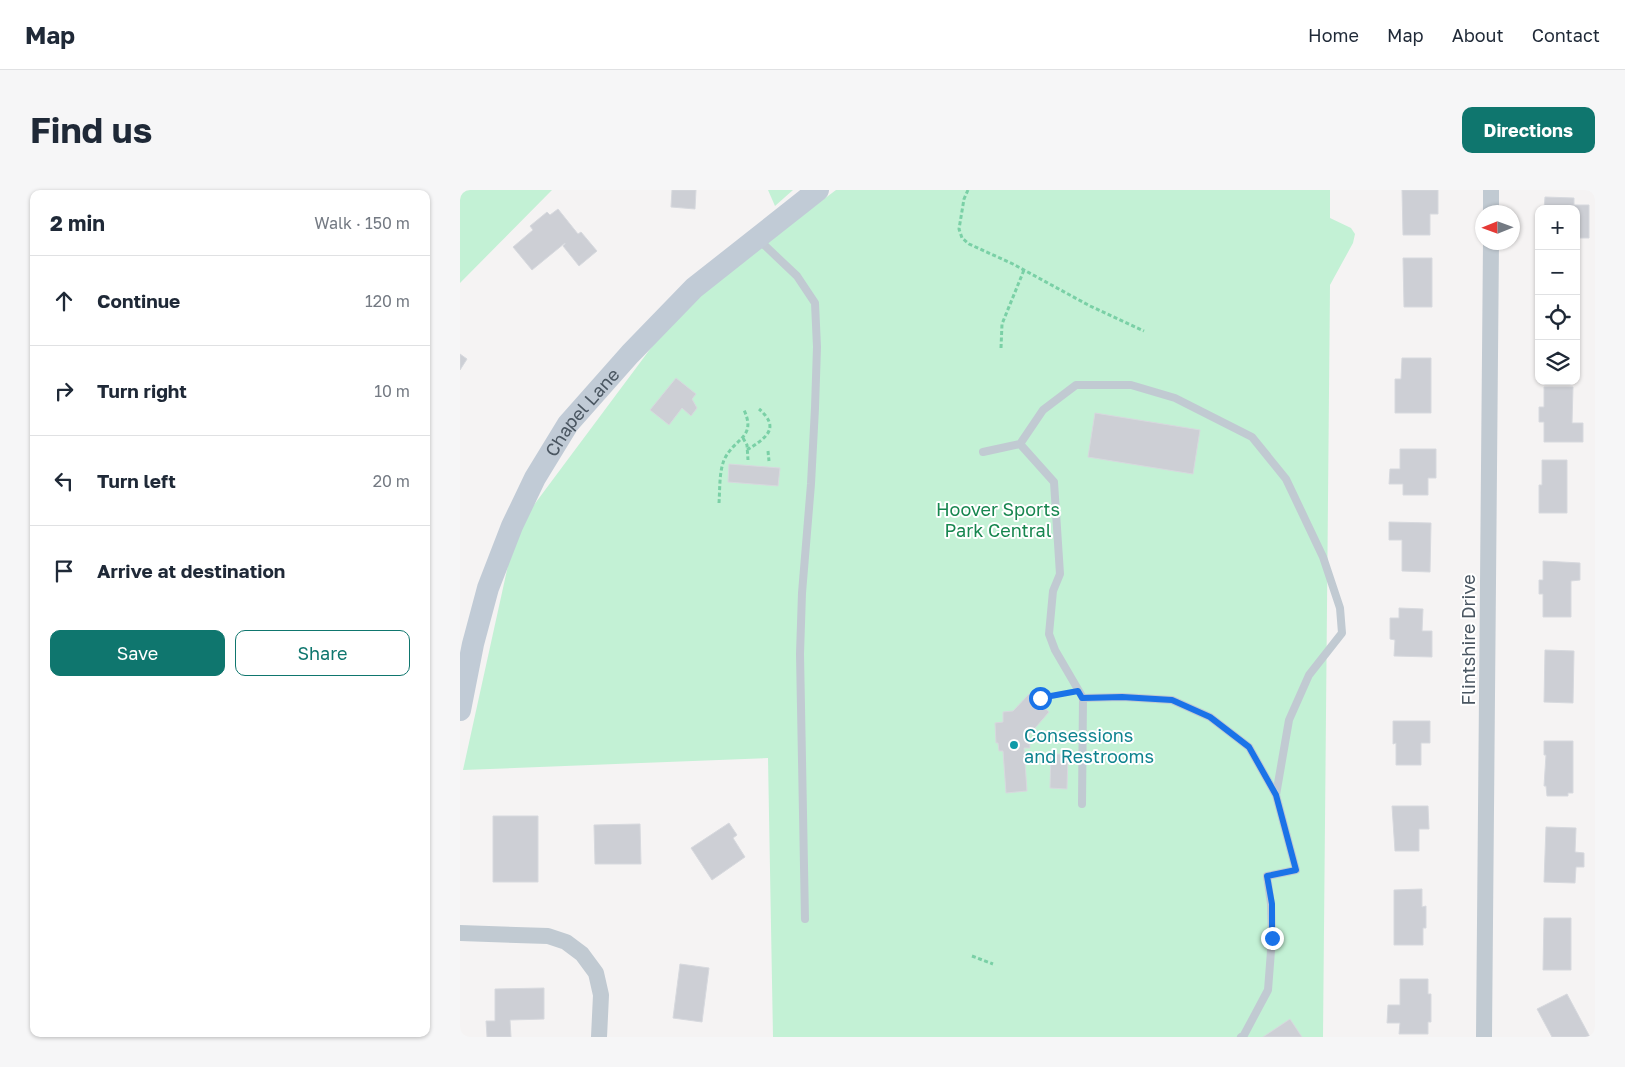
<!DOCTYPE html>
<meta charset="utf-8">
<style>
:root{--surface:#fff;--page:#f6f6f7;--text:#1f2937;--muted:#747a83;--line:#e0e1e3;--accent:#0f766e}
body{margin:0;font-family:"Golos Text",sans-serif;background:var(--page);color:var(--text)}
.controls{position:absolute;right:15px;top:15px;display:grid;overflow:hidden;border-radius:10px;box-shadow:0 1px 4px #0004}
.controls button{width:45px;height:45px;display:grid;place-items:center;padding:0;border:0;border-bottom:1px solid var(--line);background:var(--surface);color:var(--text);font:25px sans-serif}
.compass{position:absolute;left:1015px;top:15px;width:45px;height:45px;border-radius:50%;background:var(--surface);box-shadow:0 1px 4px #0004;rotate:269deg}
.stop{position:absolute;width:15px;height:15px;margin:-11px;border:4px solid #1a73e8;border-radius:50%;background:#fff}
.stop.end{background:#1a73e8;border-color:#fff;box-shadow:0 1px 5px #0008}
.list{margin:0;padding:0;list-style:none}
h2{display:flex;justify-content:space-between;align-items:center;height:65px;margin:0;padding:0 20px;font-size:21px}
h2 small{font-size:16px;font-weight:400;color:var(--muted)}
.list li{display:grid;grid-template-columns:32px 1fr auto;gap:15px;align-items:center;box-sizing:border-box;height:90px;padding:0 20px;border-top:1px solid var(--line)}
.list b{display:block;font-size:19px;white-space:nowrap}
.list em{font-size:16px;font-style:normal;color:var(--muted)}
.actions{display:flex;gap:10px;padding:15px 20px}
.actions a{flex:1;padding:11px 0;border:1px solid var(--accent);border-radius:10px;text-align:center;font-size:18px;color:var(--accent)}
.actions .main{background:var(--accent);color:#fff}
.icon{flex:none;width:28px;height:28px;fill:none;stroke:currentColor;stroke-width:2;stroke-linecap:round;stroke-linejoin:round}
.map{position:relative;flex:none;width:1135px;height:847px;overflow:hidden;border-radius:10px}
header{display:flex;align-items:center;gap:30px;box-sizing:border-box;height:70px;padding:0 25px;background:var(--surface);border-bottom:1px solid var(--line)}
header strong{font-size:24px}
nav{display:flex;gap:28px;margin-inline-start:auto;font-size:18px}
.intro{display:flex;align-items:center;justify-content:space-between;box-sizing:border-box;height:120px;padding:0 30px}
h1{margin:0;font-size:35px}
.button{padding:12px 22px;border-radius:10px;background:var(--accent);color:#fff;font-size:18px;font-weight:700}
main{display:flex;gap:30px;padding:0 30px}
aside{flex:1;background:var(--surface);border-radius:10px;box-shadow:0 1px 4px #0004}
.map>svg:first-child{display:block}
.green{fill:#c3f1d5}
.building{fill:#cdcfd5;stroke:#d7d9de}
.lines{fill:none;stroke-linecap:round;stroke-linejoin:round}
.path{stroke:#7ad0a6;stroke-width:3;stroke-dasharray:4 2.5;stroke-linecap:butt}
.lane{stroke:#c1cad2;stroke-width:8}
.street{stroke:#c1cad2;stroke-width:16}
.secondary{stroke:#c1cbd6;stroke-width:22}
.route{stroke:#1a73e8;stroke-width:6}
.culture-dot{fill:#0f9aa8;stroke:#fff;stroke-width:2}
.labels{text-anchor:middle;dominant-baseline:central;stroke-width:4;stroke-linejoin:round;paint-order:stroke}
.street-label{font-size:18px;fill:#4a5661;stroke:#fff}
.park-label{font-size:18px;fill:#17864f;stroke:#fff}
.culture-label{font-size:18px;fill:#0d838f;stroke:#fff;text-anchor:start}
</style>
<header>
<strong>Map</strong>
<nav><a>Home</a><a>Map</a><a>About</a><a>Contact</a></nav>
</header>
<div class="intro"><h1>Find us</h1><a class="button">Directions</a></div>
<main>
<aside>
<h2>2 min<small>Walk · 150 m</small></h2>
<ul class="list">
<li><svg class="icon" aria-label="ahead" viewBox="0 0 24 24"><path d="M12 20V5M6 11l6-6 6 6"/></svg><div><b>Continue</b></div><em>120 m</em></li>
<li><svg class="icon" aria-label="right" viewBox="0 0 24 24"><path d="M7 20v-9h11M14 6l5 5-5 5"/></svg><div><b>Turn right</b></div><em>10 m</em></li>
<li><svg class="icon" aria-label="left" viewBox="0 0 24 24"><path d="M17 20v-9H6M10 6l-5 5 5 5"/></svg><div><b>Turn left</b></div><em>20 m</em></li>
<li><svg class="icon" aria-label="arrive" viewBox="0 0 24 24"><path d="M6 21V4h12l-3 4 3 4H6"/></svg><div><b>Arrive at destination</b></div></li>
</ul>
<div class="actions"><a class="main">Save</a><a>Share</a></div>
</aside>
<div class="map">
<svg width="1135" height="847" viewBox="0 0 1135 847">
<rect width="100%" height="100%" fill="#f5f3f3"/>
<path class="green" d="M0 0H92L0 93Z
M308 0H333L315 16Z
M376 0H870V28L891 38 895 44 893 53 870 95 863 847H313L308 568 3 580 56 339 223 115Z"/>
<path class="building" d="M212 0H236L235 19 211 17Z
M942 0H978V24H970V45H943Z
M1085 7 1114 8V15H1129V48H1116V19H1084Z
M98 19 118 44 121 42 137 61 119 76 103 56 105 54V53L72 80 53 57 73 40 70 36 87 22 90 25Z
M943 68H972V117H944Z
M0 164 7 169 0 180Z
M942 168H971V223H935V189H941Z
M216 188 236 204 232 209 237 218 231 226 222 218 209 235 190 220Z
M1084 197H1113L1112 233H1123V252H1084V232H1079V217H1084Z
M635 223 740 240 733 284 628 267Z
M940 259H976V288H968V305H943V294H929L930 279H940Z
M1082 270H1107V323H1079V295H1082Z
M269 274 320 278 318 296 268 292Z
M929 332 971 333 970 382 942 381V350H929Z
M1083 371 1120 373V390L1111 391V427H1083V404H1079V390H1083Z
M939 418 963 419 962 441H972V467L934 466 935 450 930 449V428H939Z
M1085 460 1114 461 1113 513 1084 512Z
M569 504 589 522 569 545 570 558H564L567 601 546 603 543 561H539L538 553H536L535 533 543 532V522L553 521Z
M933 531H970V553H961V575H936V553L933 554Z
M1084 551H1113V603H1108V606H1087L1086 596H1084L1086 565H1084Z
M591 564H608L607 599 590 598Z
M932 616H968L969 639H959V661H935Z
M33 626H78V692H33Z
M269 633 277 645 273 648 285 667 252 690 231 658Z
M180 634 181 674H135L134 635Z
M1086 637 1116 638 1115 662 1124 663V677H1116L1115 693 1084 692Z
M962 699V717L966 716V738H963V755H934V700Z
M1084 728H1111V780H1083Z
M220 774 249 778 242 832 213 828Z
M940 789H968V804H971V832H968V844H939L940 833H927L928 815H940Z
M84 798V829L50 830 51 847H27L26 831H35V799Z
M1107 804 1130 847H1092L1077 819Z
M830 829 842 847H803Z"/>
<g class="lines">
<path class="path" d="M508 0 504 9 499 39 502 48 509 54 553 74 630 116 684 141
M541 158 542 134 564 80
M283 248 287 255 288 270
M287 260C306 248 321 238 299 219
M308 261 309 271
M259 313C260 299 259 283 264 270 274 248 297 248 284 220
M580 508 606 503
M512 766 533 774"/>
<path class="lane" d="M299 50 337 86 355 113 357 157 355 218 351 294 342 403 340 464 345 729
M523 262 560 254
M623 508 595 460 589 444 593 401 600 384 594 292 560 254 583 220 616 195H671L715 208 792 247 826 289 863 367 880 418 882 443 849 485 829 530 816 605
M622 614 623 508 662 507 712 510 750 527 789 557 816 605 836 680 807 686 811 714 812 748 808 800 784 845 781 847"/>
<path class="street" d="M1031 22V0
M0 743 88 746 106 752 122 764 136 783 141 805 139 847
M1024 847 1031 52"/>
<path class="secondary" id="s1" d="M0 520 13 454 28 398 52 336 75 288 108 234 170 164 234 98 358 0"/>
</g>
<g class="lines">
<path class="route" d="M580 508 618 501 622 508 662 507 712 510 750 527 789 557 816 605 836 680 807 686 812 714V748"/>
</g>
<circle class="culture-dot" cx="554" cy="555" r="5"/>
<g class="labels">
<g class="street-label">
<text stroke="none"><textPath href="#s1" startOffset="326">Chapel Lane</textPath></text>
<text transform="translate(1008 450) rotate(-90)">Flintshire Drive</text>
</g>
<g class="park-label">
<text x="538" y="319">Hoover Sports<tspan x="538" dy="21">Park Central</tspan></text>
</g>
<g class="culture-label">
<text x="564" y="545">Consessions<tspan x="564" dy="21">and Restrooms</tspan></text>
</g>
</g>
</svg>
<div class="controls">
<button>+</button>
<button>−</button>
<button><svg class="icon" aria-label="locate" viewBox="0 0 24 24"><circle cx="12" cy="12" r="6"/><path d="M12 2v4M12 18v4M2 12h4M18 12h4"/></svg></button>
<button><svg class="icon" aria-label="layers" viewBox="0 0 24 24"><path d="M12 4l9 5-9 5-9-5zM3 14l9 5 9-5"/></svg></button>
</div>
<svg class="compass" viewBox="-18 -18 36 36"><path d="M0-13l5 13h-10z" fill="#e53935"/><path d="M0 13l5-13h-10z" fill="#747a83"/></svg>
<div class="stop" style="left:580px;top:508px"></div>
<div class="stop end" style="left:812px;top:748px"></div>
</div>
</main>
